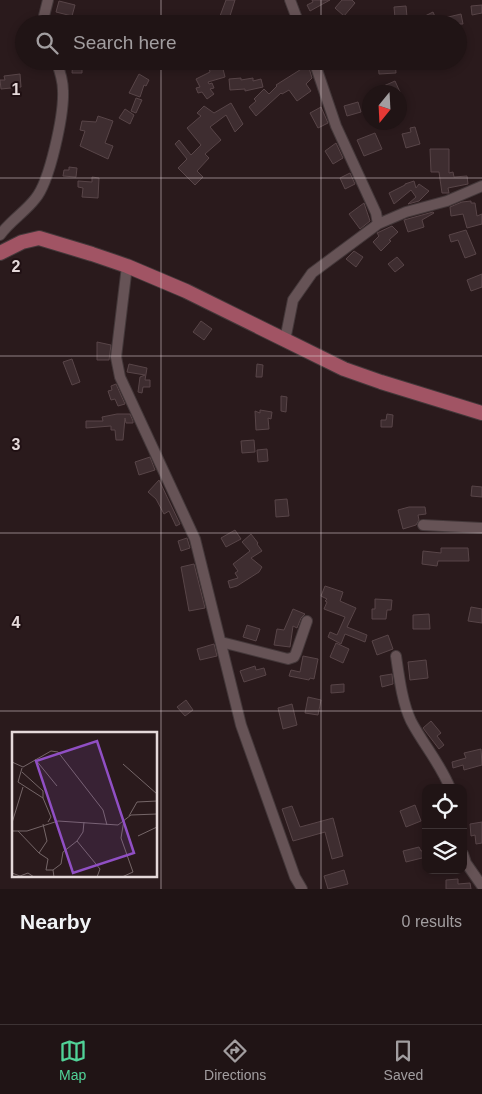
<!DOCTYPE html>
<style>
:root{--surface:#201415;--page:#2d2122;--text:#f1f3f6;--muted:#a29ea0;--line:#3d3334;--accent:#51d398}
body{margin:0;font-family:Arial,sans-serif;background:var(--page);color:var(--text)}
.controls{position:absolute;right:15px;bottom:15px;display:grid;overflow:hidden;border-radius:10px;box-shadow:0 2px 8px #0003}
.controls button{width:45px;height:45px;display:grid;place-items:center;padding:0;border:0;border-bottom:1px solid var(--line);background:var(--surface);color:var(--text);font:25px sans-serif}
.compass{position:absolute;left:362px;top:85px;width:45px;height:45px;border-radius:50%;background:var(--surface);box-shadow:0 2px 8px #0003;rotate:198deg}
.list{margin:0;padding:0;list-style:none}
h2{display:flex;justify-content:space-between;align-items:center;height:65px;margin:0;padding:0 20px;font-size:21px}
h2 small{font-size:16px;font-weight:400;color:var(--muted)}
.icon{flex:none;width:28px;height:28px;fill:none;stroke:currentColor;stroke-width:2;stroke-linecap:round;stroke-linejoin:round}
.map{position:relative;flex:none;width:482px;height:889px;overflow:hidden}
.search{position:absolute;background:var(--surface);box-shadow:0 2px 8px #0003;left:15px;right:15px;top:15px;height:55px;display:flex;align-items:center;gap:12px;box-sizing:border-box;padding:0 18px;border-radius:28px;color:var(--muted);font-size:19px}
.sheet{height:135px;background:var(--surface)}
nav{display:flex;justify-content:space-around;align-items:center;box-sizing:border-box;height:70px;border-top:1px solid var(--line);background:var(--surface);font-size:14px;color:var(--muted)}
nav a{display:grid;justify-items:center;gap:2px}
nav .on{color:var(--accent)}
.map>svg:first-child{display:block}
.building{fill:#3e2d30;stroke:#584548}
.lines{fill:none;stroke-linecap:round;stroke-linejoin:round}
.minor-casing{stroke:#44383a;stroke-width:12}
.major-casing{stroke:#44383a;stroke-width:16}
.minor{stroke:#665356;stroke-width:10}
.major{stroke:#a15464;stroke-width:14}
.grid{fill:none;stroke:#e5d9da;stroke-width:1;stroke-opacity:0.55}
.inset-road{fill:none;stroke:#756668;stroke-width:1}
.view{fill:#904fc4;fill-opacity:0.15;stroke:#904fc4;stroke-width:2.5}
.inset-edge{fill:none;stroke:#e5d9da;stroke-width:2.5}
.grid-label{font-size:16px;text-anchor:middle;font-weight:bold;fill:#e5d9da;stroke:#201013;stroke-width:4;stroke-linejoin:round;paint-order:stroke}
</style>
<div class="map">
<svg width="482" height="889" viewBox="0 0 482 889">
<rect width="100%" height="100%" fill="#2a1a1c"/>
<path class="building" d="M226 0H235L229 19 241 24H217Z
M312 0H330L310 11 307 5 313 2Z
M342 0H352L355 3 344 16 335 8Z
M59 1 75 5 72 16 56 12Z
M482 5V13L472 15 471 6Z
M406 6 407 17 395 18 394 7Z
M433 12 436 19 425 24H419L417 20Z
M461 14 463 24H445L444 18Z
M73 61H82V73H72Z
M207 61H221L225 77 208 82 209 84 212 83 214 88 210 89 214 94 207 99 202 92 198 93 196 88 200 87 196 79 210 72Z
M296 61H307L312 78 306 84 311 91 297 101 289 90 282 94 281 93 256 116 249 107 256 101 254 99 264 89 269 94 277 86 276 85 303 68Z
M378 61H395L396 73 379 74Z
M20 74 21 87 1 89 0 80H5L4 76Z
M139 74 149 80 146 86 144 85 140 97 129 93Z
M241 78V80L253 78V81L261 79 263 87 245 91V89L230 90 229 79Z
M395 81 400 92H381L379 88Z
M136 98 142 100 136 113 131 111Z
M358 102 361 112 347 116 344 106Z
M231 103 243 124 235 132 226 115 210 127 221 140 205 154 209 158 197 171 203 177 195 185 178 168 187 159 175 144 179 140 191 155 201 145 187 128 201 116 197 113 204 106 214 113Z
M321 107 328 123 318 128 310 113Z
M125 109 134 115 130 124 119 118Z
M98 116 113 121 105 143 113 146 108 159 80 146 85 131 80 130 82 121 96 122Z
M415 127 420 144 406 148 402 134 411 132 410 128Z
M375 133 382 149 364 156 357 140Z
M336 143 343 158 333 164 325 151Z
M430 149H449V173L453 172 454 177 467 176 468 184 448 188 449 193H442L439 172H431Z
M69 167 77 168 76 177 63 176 64 170H69Z
M350 173 355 184 345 189 340 178Z
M92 177 99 178 98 198 82 197 83 188 78 187V181L92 182Z
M414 181 416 188 419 184 429 191 419 201 408 204 416 197 411 190 394 204 389 193 405 185V184Z
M471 201V203H475L477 216 482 214V224L467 228 463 214 451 216 450 207 462 202Z
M364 203 370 221 360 229 349 214Z
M433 212 434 213 422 220 424 227 408 232 404 220Z
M392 226 398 232 389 240 391 241 381 251 373 242 379 236 377 233Z
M466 230 476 254 465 258 458 240 451 242 449 235Z
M354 251 363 257 356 267 346 259Z
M397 257 404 265 395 272 388 264Z
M482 274V287L471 291 467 280Z
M201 321 212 329 204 340 193 332Z
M97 342 111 345 109 360H97Z
M72 359 80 382 72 385 63 362Z
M129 364 147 368 145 380H150V387H143L142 393 138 392 140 377 145 375 127 372Z
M257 364 263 365 262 377H256Z
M116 384 125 404 118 406 115 399 111 400 108 391 112 390 111 386Z
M281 396 287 397 286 412 281 411Z
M260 410 272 412 271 419 268 418 269 429 256 430 255 411 260 413Z
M117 414H130L133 421V423H126L125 418 123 440H116L115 430H111V426L86 428V421H103L102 417Z
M387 414 393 415 392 427H381V420H386Z
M254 440 255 452 242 453 241 441Z
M267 449 268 461 258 462 257 450Z
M150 457 155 470 139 475 135 462Z
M159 480 180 524 176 526 169 511 164 514 156 499 148 492Z
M472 486 482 487V497L471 496Z
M287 499 289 516 276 517 275 500Z
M409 507H425L426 514 418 515 419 520 416 525 403 529 398 510Z
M235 530 241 539 226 547 221 538Z
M251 534 258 543 257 544 262 551 251 558 262 567 259 572 237 586 230 588 228 581 238 578 235 573 238 571 233 564 250 551 242 542Z
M187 538 190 548 181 551 178 541Z
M441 548H468L469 561H438L437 566 422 564 423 551 441 553Z
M194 564 205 608 189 611 181 567Z
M325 586 343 592 340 601 356 608 347 627 367 635 365 642 345 634 341 644 328 637 330 632 337 635 345 617 324 609 327 602 325 601 327 599 321 596Z
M375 599 392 600 391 610H387L386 619H372V609H375Z
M471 607 482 609V623L468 621Z
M293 609 305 614 301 618 297 628 293 626 290 647 274 645 277 629 284 630Z
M429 614 430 629H413V615Z
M247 625 260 629 256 641 243 637Z
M388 635 393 649 377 655 372 641Z
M336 643 349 649 343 663 330 657Z
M214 644 217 656 200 660 197 649Z
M303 656 318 659 314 679 310 678 309 680 289 676 291 670 300 672Z
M426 660 428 678 410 680 408 662Z
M255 666 256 670 264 668 266 675 244 682 240 671Z
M392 674 393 684 382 687 380 676Z
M344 684V692L331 693V685Z
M308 697 321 700 318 715 305 713Z
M186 700 193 710 185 716 177 707Z
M292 704 297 725 283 729 278 708Z
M431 721 441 733 437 736 444 745 439 749 423 728Z
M481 749 482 765 464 770 463 765 453 768 452 762 466 758 464 753Z
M415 805 421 821 406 827 400 811Z
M292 806 300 827 333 818 343 856 332 859 325 832 293 841 282 809Z
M482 822V843L476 844 475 835 471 836 470 824Z
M419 847 421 851 426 850V857L406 862 403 851Z
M344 870 348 884 328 889 324 876Z
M458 879V884L470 883 471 889H446V880Z"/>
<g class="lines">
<defs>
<path id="minor" d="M290 0 299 24
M44 24V16L48 0
M378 224 406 212 447 201 482 186
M0 235C10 221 25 212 35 199 50 182 64 114 63 91 63 81 60 71 56 61
M127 266 116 357 120 377 195 539 241 725 295 877 302 889
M285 340 293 300 312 273 378 224 376 213 336 126 314 61
M423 525 482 528
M221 642 288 659 294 657 296 653 307 621
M396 656C399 676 402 702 411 721 423 744 440 763 450 788
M463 854 466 863 482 886"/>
<path id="major" d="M0 253 22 242 39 238 92 254 127 266 186 291 344 369 381 382 482 413"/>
</defs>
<use href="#minor" class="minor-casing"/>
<use href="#major" class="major-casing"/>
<use href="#minor" class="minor"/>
<use href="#major" class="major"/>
</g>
<path class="grid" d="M161 0V24M321 0V24M161 61V889M321 61V889M0 178H482M0 356H482M0 533H482M0 711H482"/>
<g transform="translate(12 732)">
<rect width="145" height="145" fill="#2a1a1c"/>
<path class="inset-road" d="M23 27 45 54M0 30 11 35 39 19 46 20 91 78 95 93M111 32 145 62M10 36 6 50 31 66 39 85 36 90M10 40 31 59V66M117 84 125 70 145 69M72 90 71 100 65 109 88 137 85 145M0 91 11 55M31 92 35 109 27 121 36 127 34 138H41M0 99H15L46 89 106 93 119 83 145 82M6 99 27 121M126 104 145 95M0 141 8 144 16 141 22 145M42 145 41 138 49 132 51 120 65 109M110 145 121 140 109 106 112 88"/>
<path class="view" d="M85 9 122 121 61 141 24 29Z"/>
<rect width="145" height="145" class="inset-edge"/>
</g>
<g class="grid-label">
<text x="16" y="95">1</text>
<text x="16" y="272">2</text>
<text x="16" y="450">3</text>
<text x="16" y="628">4</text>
</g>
</svg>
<div class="controls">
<button><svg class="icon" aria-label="locate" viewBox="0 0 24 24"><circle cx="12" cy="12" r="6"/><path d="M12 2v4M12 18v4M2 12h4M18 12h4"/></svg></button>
<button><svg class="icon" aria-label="layers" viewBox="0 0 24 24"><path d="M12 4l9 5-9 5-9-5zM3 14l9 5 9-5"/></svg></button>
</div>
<svg class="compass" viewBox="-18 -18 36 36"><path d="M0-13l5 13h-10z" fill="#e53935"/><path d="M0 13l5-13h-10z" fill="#a29ea0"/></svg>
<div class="search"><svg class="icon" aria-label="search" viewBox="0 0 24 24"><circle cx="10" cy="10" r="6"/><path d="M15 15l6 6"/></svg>Search here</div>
</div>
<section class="sheet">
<h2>Nearby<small>0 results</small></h2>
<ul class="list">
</ul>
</section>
<nav>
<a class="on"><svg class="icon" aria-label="map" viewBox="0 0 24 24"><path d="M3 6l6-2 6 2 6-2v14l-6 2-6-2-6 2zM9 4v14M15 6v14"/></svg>Map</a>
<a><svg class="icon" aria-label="directions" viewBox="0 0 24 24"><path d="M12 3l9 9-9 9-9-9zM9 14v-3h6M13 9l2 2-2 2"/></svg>Directions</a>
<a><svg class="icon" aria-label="saved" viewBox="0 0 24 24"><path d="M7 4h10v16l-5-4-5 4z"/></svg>Saved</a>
</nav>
